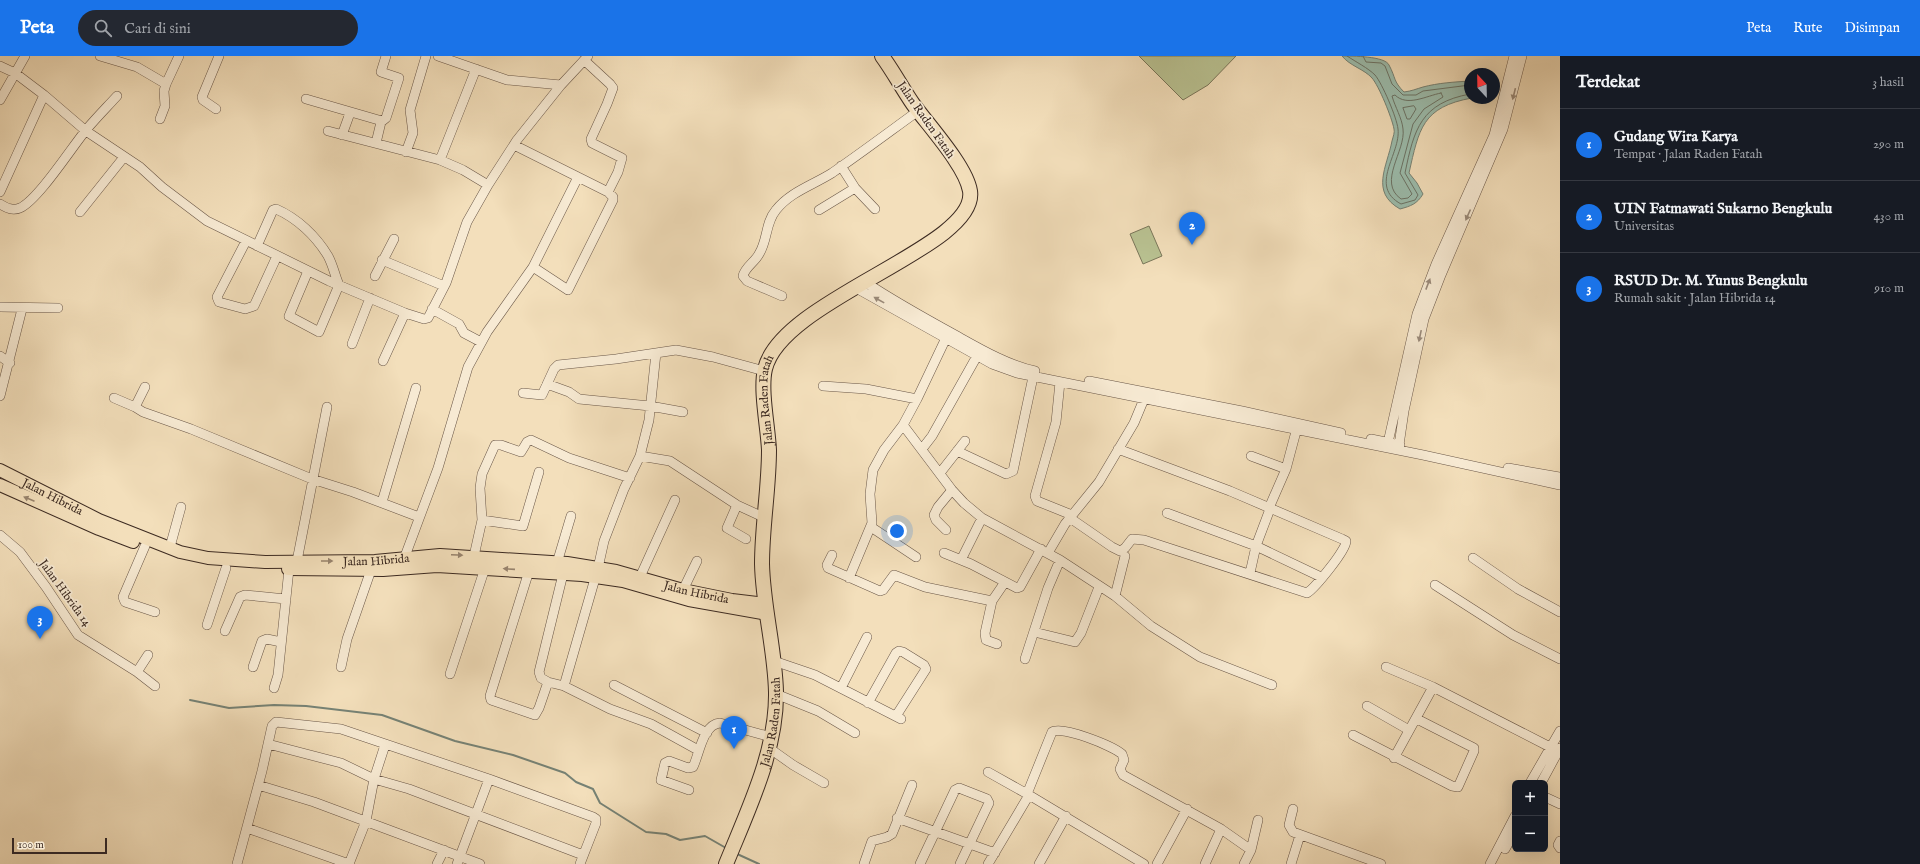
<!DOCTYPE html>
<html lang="id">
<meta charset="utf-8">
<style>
:root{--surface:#171b24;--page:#242831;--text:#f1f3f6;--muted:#9ea1a6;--line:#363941;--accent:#1a73e8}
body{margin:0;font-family:"IM FELL English",serif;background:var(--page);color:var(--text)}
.controls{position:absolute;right:12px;bottom:12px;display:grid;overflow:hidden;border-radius:6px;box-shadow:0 4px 16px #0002}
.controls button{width:36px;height:36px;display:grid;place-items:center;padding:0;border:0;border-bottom:1px solid var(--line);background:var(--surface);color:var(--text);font:20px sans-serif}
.compass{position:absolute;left:1464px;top:12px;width:36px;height:36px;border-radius:50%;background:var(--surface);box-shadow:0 4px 16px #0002;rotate:338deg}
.scale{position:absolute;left:12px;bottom:10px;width:95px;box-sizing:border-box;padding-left:4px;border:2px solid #3c2a21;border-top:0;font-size:11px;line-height:14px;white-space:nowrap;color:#3c2a21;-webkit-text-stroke:3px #f7ead3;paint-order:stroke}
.you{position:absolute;left:897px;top:475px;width:14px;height:14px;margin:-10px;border:3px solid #fff;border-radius:50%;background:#1a73e8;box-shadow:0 0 0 6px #1a73e833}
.badge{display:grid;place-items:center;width:26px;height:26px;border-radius:50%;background:var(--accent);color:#fff;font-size:13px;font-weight:700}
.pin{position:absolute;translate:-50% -33px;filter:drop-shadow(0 1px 2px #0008)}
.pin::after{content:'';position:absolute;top:21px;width:14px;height:12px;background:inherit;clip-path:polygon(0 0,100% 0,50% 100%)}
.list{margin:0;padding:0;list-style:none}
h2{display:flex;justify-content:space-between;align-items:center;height:52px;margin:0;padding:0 16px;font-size:17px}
h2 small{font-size:13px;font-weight:400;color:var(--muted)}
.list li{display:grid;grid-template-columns:26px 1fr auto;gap:12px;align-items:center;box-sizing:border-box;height:72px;padding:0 16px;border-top:1px solid var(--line)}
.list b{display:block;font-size:15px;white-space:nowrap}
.list p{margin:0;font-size:13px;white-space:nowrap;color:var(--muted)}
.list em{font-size:13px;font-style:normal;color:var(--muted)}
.icon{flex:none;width:22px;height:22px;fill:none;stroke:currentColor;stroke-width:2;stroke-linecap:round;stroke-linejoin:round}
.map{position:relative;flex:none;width:1560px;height:808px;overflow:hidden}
header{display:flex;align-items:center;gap:24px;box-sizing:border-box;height:56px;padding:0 20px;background:var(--accent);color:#fff}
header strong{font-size:19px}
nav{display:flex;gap:22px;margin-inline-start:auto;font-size:14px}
.search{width:280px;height:36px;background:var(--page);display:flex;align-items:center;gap:10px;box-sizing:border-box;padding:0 14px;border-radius:22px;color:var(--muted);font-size:15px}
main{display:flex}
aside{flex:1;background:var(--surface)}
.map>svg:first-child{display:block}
.green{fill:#b9c292;stroke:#7a765a}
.water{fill:#9cbdad;stroke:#768275}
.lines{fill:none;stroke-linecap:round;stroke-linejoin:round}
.shore{stroke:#6c7467;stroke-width:1}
.stream{stroke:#768275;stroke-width:2}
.minor-casing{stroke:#6a5748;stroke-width:10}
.major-casing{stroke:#3c2a21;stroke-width:14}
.highway-casing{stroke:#3c2a21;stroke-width:16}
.minor{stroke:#f7ead3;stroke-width:9}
.major{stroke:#f3dfbb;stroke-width:12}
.highway{stroke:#f3dfbb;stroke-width:14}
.oneway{fill:#9a8a7a}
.oneway2{fill:#98846e}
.labels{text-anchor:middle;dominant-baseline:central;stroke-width:3.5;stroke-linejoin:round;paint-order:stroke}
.street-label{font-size:12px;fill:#3c2a21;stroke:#f7ead3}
</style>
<header>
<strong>Peta</strong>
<div class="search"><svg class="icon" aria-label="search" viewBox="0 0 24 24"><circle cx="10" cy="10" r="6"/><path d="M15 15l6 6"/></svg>Cari di sini</div>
<nav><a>Peta</a><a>Rute</a><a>Disimpan</a></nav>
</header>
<main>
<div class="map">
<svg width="1560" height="808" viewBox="0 0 1560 808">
<rect width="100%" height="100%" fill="#f3dfbb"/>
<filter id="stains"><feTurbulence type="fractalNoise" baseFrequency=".005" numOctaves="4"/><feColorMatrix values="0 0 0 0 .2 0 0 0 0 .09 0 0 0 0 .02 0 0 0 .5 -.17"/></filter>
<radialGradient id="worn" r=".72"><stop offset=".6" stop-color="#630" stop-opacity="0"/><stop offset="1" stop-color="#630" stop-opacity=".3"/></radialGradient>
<path class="green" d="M1139 0H1236L1208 29 1183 44Z
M1149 170 1162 200 1143 208 1130 178Z"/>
<path class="water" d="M1342 0C1352 0 1385 0 1389 9 1396 22 1393 25 1404 36 1412 35 1416 33 1423 31 1438 27 1454 26 1470 25V42H1472C1422 51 1419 73 1409 117L1417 127 1423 138C1417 148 1411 150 1400 153 1370 136 1387 111 1392 85 1393 81 1395 76 1394 73 1392 62 1379 30 1372 22 1364 13 1350 10 1342 0Z"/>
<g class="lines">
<path class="shore" d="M1347 0C1356 6 1368 12 1375 19 1382 27 1397 62 1398 73 1401 98 1368 130 1401 148L1415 144 1418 139 1405 117C1414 73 1421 47 1470 38
M1363 0 1366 6 1381 7 1385 10 1392 28 1403 39H1416L1423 35 1470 29
M1441 37 1443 41 1424 53 1413 68 1400 117 1412 138 1408 142 1401 143C1377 126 1406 95 1403 73 1402 62 1395 51 1392 40L1395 39C1407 51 1426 40 1441 37Z
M1414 50 1416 53 1410 63H1407L1403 52Z"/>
<path class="stream" d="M190 644 229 652 274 649 306 650 382 659 455 685 513 699 565 717 576 726 593 733 600 747 646 776 666 778 680 784 705 780 726 792
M735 797 759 808"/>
<defs>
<path id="minor" d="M100 0 137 11 166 28
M438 0 507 24 561 29
M584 4 610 28 613 32 607 48 591 83 592 87 622 102 618 116 608 136
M0 10 15 17 44 39 86 75 140 111 162 131 207 165 329 225 405 257 424 263 428 262 446 227 467 166 488 129 517 84 561 29 588 0
M306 43 382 65
M0 44 25 0
M216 53 203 44 202 41 219 0
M160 63 165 50 164 35 166 28 179 0
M328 75 440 104 463 114 488 129
M342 79 350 57
M376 87 381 66 386 62 399 22 381 16 386 0
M514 89 608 136 613 141V144L568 234 533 211
M406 96 413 77 410 54 426 0
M440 104 476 13
M855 132 875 153
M0 136 44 39
M0 148C7 152 12 155 20 152 38 144 72 91 86 74 96 62 107 51 117 40
M819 154 855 132 841 110
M80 156 124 101
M246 185 217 241 219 246 245 253 254 250 277 200
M257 190 273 154 276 153C297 162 316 180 328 200 333 209 335 220 339 229L319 276 289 260 308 215
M382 204 444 230
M375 220 394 183
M865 226C895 246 926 263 957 280 982 294 1008 309 1035 315
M856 232 992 308 1017 317 1423 399 1560 429
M782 240 747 225 743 220C745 211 755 206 759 198 768 184 765 167 776 154 790 136 813 129 832 117 861 97 889 76 918 55
M0 251 58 252
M432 253 459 268 464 277 481 286
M352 288 370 242
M0 300 10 307
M383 305 405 257
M1089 325 1242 355 1341 377
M1060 326 1056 366 1035 440 1037 445 1072 459
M547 328 569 336 579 343 650 350 683 356
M823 330 866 333 917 343 946 282
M145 331 135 351 143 356 191 373 312 423 353 436 419 461
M523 337 542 339 554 313 558 309 616 303 676 294 713 301 764 315
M0 340 22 253
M114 342 135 351
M917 343 903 369 952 434 964 447 982 462 1060 504 1115 540 1151 570 1200 601 1272 629
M1371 383 1400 389
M1399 389 1404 355 1424 263 1441 219 1503 73 1522 0
M1387 391 1417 258 1436 208 1494 79 1514 0
M922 393 932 380 977 300
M957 395 1006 418 1013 415 1033 321
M640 400 670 405 737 449 763 461
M1251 400 1286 413
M1508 412 1560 421
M940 417 965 385
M382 446 416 332
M737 449 727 472 746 483
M1269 452 1286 413 1298 368
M1167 457 1256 490 1321 521
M1070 462 1112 491 1120 495 1125 492 1132 483 1144 484 1307 537C1315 532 1347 493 1346 485L1342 483 1230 435 1118 393
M482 464 523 470 539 416
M871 471 916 501
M946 474 936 464 934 459 938 451 952 434
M0 479 20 496 46 531 78 579 137 616 155 630
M145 490 123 541 125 546 155 556
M170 491 181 451
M944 497 971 508 1017 532 1020 531 1041 493
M1048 497 1065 468 1099 426 1134 367 1144 343
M832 499 827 509 828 512 880 535 883 534 894 519 925 531 992 545
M474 500 482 464 480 432 482 418 495 389H501L521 396 527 386 531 384 569 402 630 422
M1473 502 1518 533 1560 556
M404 503 438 412 468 311 487 276 533 211 578 121
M961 504 982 462
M297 505 327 351
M557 507 571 460
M529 515 490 640 491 644 535 659 539 652 548 626 564 630 610 653 651 668 698 694
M1250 517 1256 490 1270 453
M640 521 675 444
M849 522 872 467 870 438 873 414 884 394 903 369
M1435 529 1513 579 1560 603
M683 534 697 505
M1115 540 1125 500
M207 569 226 512
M225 575 240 541 245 539 286 543
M1034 576 1075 586 1081 577 1099 531
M997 588 986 584 985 577 992 545 1005 526
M1025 603 1048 532 1060 504
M774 605 815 619 901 663
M253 611 262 585 267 583 281 586
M341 611 347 583 371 514
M1386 611 1433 631 1550 691
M137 616 148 599
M450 618 485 512
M548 626 541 622 539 616 563 518
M614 629 707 677
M564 630 598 512 604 485 624 433 640 400 649 364 656 297
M274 632 278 619 289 513
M841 632 867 581
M776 638 818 655 855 677
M868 647 896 597 899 595 903 596 924 609 926 613 896 660
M1367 650 1409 674
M1353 679 1452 730 1458 731 1474 695V692L1417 663
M268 688 341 707 374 723 409 733 583 799
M769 692 793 709 824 727
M1394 702 1433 631
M988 716 1029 739
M1530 727 1560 675
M1541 727 1560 692
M258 729 314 746 480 808
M689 734 661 724 665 707 669 705 688 712 693 711C699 699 703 668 720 667L771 681
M1027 738 1052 676C1061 669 1113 690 1122 698L1124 704 1120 713 1123 719 1221 773 1205 808
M1545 741 1560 748
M1293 753 1289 769 1293 776 1381 808
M897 762 995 797
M247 772 349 808
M1221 773 1251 794
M1560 785 1558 789 1560 792
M1505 793 1515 775
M237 808 262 715 272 670 276 666 341 673 489 723 593 761 596 763V767L580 808
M349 808 366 765 374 723 385 689
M437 808 444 794
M457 808 489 723
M864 808 872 785 887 781 892 778 912 729
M920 808 955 734 959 732 987 743 989 747 960 808
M988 808 1029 739 1144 808
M1039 808 1066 760
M1157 808 1187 753
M1244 808 1251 794 1258 764
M1291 808 1300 779
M1490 808 1515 760"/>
<g id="major">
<path id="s1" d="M0 414 99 464 180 496 208 502 265 506 375 505 440 499 567 507 616 515 683 534 732 544 766 548"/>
<path d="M0 429 99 473 133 486"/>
<path d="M288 513 383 514 437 510 582 519 623 525 689 544 767 558"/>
</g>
<g id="highway">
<path id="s2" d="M726 808C748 754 777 695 776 636 775 593 763 551 762 508 762 470 769 432 769 394 768 371 760 334 765 313 781 243 979 191 970 135 966 110 928 69 913 48 902 32 893 15 882 0"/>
</g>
</defs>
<use href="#minor" class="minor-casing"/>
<use href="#major" class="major-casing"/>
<use href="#highway" class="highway-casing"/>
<use href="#minor" class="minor"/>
<use href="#major" class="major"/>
<use href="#highway" class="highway"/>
</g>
<defs><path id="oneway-solid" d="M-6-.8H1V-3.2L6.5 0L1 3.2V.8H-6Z"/></defs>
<g class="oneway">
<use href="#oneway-solid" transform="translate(1514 38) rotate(104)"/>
<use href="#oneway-solid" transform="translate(1468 159) rotate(114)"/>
<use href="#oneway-solid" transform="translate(1428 228) rotate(-69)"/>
<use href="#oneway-solid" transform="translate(879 244) rotate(-151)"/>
<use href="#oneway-solid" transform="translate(1420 280) rotate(102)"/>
</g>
<g class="oneway2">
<use href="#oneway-solid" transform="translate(29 443) rotate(-157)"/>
<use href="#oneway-solid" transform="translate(457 499) rotate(2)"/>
<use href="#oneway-solid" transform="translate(327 505)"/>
<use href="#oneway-solid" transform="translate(509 513) rotate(-176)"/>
</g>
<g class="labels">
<g class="street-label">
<text transform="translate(926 64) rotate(55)">Jalan Raden Fatah</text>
<text stroke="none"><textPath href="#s2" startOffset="474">Jalan Raden Fatah</textPath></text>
<text stroke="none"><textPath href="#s1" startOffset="59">Jalan Hibrida</textPath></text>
<text stroke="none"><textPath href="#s1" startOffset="395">Jalan Hibrida</textPath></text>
<text stroke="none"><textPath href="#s1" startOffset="719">Jalan Hibrida</textPath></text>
<text transform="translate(65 537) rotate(54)">Jalan Hibrida 14</text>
<text stroke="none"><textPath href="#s2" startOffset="150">Jalan Raden Fatah</textPath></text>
</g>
</g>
<rect width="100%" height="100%" filter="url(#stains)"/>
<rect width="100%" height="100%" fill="url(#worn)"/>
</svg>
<div class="controls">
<button>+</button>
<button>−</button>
</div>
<svg class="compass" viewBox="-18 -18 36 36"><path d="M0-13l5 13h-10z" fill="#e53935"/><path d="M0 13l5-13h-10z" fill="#9ea1a6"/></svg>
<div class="scale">100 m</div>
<div class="you"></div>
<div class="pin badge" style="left:734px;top:693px">1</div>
<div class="pin badge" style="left:1192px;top:189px">2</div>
<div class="pin badge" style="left:40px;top:583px">3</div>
</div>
<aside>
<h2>Terdekat<small>3 hasil</small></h2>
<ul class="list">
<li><span class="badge">1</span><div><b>Gudang Wira Karya</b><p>Tempat · Jalan Raden Fatah</p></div><em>290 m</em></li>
<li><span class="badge">2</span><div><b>UIN Fatmawati Sukarno Bengkulu</b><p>Universitas</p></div><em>430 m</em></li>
<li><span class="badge">3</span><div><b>RSUD Dr. M. Yunus Bengkulu</b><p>Rumah sakit · Jalan Hibrida 14</p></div><em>910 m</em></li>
</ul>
</aside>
</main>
